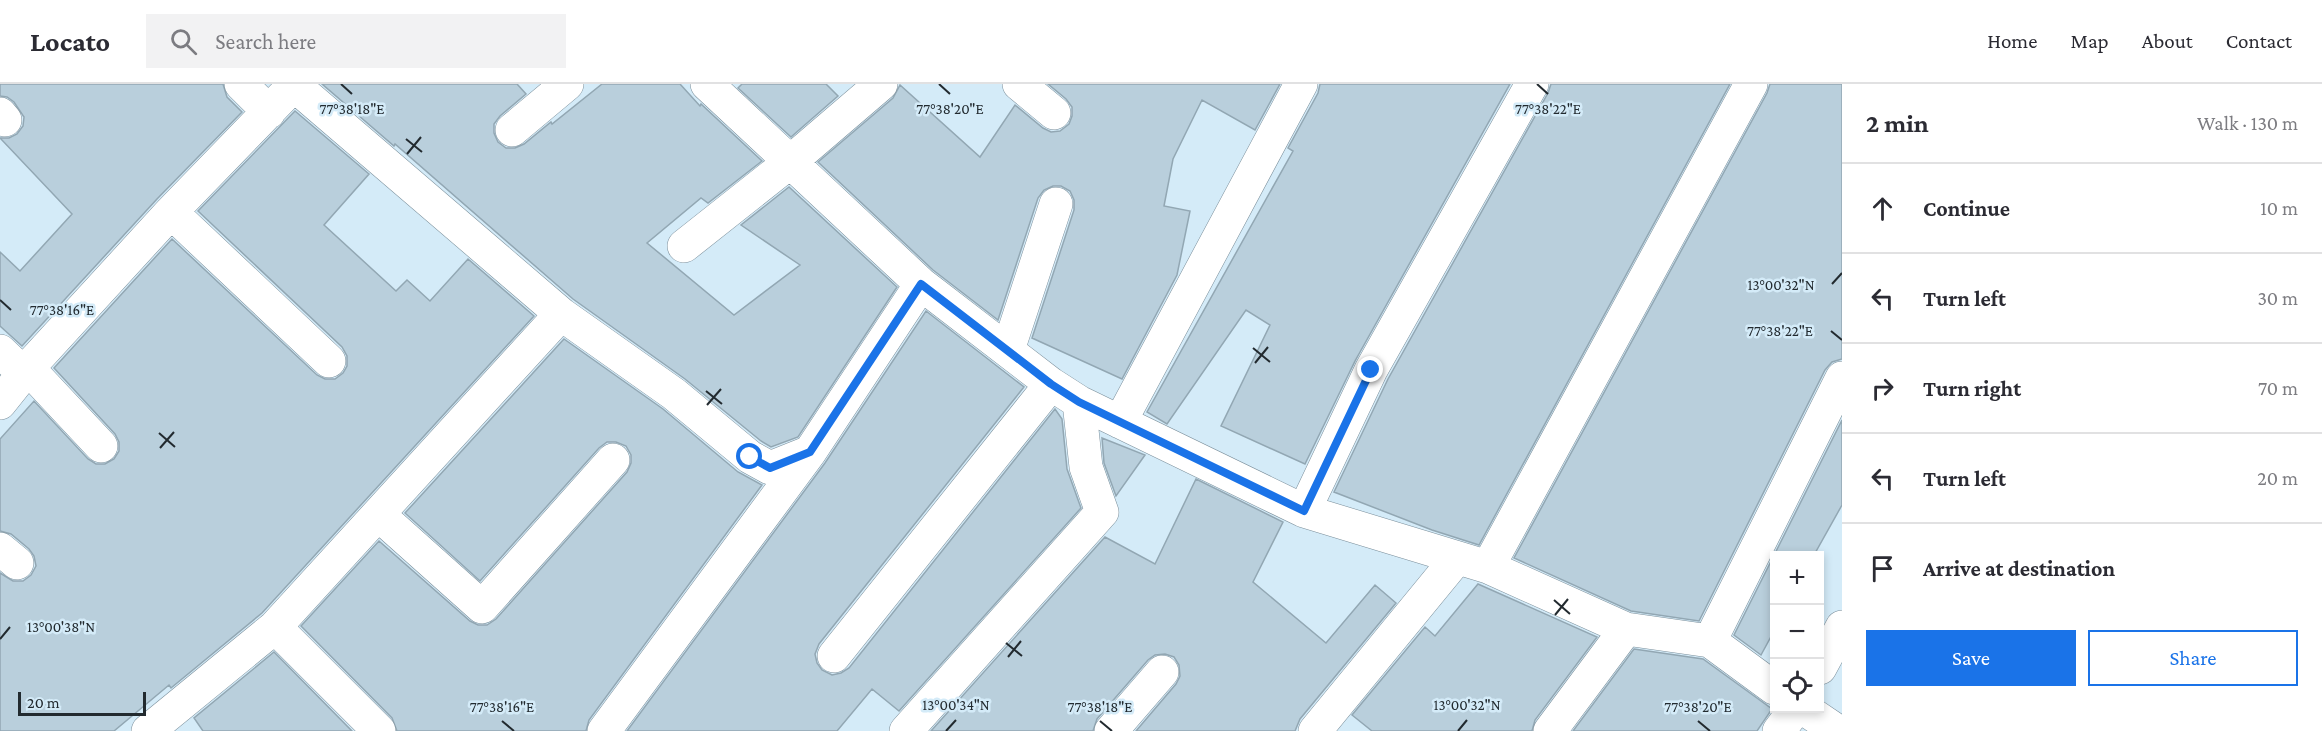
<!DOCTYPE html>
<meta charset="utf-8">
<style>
:root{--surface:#fff;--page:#f2f2f3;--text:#2b2b33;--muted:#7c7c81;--line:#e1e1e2;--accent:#1a73e8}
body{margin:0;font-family:"Crimson Pro",serif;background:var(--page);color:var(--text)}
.controls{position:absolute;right:18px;bottom:18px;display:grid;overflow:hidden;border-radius:0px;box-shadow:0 3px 9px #0003}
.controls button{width:54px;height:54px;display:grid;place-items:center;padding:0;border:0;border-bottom:2px solid var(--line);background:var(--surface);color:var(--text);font:30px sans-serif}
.scale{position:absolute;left:18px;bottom:15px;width:128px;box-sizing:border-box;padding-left:6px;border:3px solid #222a2f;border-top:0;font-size:16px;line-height:21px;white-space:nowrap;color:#222a2f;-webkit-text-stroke:4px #d4ebf8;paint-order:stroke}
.stop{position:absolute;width:18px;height:18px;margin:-14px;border:4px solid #1a73e8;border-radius:50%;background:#fff}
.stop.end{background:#1a73e8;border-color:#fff;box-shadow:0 2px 6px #0008}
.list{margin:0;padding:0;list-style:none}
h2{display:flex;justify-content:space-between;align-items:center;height:78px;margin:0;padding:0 24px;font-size:26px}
h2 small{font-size:20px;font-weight:400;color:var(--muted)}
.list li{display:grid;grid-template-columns:39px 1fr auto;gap:18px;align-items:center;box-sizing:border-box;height:90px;padding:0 24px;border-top:2px solid var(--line)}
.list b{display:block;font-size:22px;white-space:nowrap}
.list em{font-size:20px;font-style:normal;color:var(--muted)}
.actions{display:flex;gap:12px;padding:18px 24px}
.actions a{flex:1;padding:14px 0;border:2px solid var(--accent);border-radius:0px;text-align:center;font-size:21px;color:var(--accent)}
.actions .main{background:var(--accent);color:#fff}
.icon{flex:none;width:33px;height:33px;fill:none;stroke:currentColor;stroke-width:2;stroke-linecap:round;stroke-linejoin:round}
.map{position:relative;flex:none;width:1842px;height:647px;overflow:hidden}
header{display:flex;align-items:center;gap:36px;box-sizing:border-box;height:84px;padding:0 30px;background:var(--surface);border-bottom:2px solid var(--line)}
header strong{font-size:28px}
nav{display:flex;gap:33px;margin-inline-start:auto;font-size:21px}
.search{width:420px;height:54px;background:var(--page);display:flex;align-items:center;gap:15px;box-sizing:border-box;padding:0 21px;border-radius:0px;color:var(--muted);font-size:22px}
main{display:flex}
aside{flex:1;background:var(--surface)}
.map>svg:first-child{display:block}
.building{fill:#b9cfdc;stroke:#92a7b3;stroke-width:1.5}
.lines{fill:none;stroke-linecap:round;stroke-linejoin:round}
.minor-casing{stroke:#7b8f9b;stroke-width:34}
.minor{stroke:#fff;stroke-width:33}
.route{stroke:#1a73e8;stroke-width:8}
.ticks{fill:none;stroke:#222a2f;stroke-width:2}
.ticks-label{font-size:15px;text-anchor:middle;fill:#222a2f;stroke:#d4ebf8;stroke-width:5;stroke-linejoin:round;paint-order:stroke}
</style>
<header>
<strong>Locato</strong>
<div class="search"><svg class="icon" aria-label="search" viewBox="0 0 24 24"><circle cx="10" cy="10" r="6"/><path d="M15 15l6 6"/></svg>Search here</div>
<nav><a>Home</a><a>Map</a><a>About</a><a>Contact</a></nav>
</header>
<main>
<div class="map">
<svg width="1842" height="647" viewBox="0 0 1842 647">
<rect width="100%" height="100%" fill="#d4ebf8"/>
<path class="building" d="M0 0H223L227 13 242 28 157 115 22 262 0 242V168L20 187 72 130 0 54H9L17 50 23 42 24 33 14 18 7 13 0 12Z
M322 0H517L526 10 500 32 494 40V49L498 58 506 64H515L524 60 551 38 552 40 602 0H680L700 22 701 20 762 77 708 119 701 114 647 159 734 231 800 181 741 141 789 103 897 203 798 353 771 363 761 357 685 295 573 215 395 60 394 62Z
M742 0H826L838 12 791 53 738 4Z
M1048 0H1280L1255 46 1202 16 1173 75 1164 122 1190 127 1177 191 1122 295 1032 254 1074 126V116L1070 107 1061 102H1053L1044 106 1038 114 998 236 933 186 818 78 893 14 900 1 980 73 1015 21 1043 44 1051 48 1060 47 1069 40 1072 32V23L1066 15Z
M1320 0H1510L1355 277 1305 380 1221 342 1270 241 1246 226 1167 340 1147 328 1293 67 1288 64 1318 9Z
M1551 0H1730L1479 461 1432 446 1334 408 1388 295 1548 9Z
M1770 0H1842V275L1832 278 1825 286 1699 537 1631 527 1514 474 1767 9Z
M295 27 369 90 324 141 396 207 407 196 430 217 468 175 534 232 262 529 171 604 169 601 114 647H0V489L13 497H23L31 491 36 482 34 472 29 465 11 450 0 447V355L34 317 88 375 96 380H105L114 375 119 367V358L115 350 54 284 172 155 317 291 325 295H335L343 289 347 282V272L342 263 198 127Z
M926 227 1024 303 819 560 815 570 817 579 822 586 832 591 841 589 849 584 1055 325 1062 335 1067 385 1081 424 899 627 872 605 837 647H627L825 379Z
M564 255 663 325 738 388 762 401 589 636 586 647H397L392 634 301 542 379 457 470 537 478 541H487L496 535 627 388 631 379V371L626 362 616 358H607L599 364 480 497 405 429Z
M1842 336V421L1814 471H1774V547L1761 571 1734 551Z
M1102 354 1145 371 1116 412 1104 379Z
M1196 395 1283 438 1253 498 1326 559 1375 501 1396 519 1300 635 1295 647H1136L1176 600 1180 592 1179 581 1174 573 1165 570 1155 571 1148 576 1097 635 1093 647H931L1105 453 1155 480Z
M1478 500 1597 553 1535 636 1532 647H1372L1352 631 1425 543 1435 552Z
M1634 565 1703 575 1772 625 1757 647H1573Z
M274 568 352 647H203L194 634Z"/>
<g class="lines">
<defs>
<path id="minor" d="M241 0 269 28
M707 0 921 200 1051 300 1079 318 1304 427 1488 483 1626 545 1710 557 1774 604
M1019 0 1054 29
M294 1 561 230 674 310 750 373 770 384 810 368 921 200
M0 30 5 36
M512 46 567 0
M171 128 329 277
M684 162 790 78 881 0
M1008 266 1056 120
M0 267 23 289
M28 284 101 362
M0 319 28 284 171 128 295 0
M1120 338 1301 0
M1304 427 1371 286 1532 0
M379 431 482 523 613 376
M0 465 17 479
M1488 483 1751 0
M275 543 379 647
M1710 557 1842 294
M834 572 1051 300
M1820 584 1842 543
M1803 624 1837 647
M148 647 275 543 561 230
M604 647 810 368
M906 647 1102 428 1086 383 1079 318
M1111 647 1162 588
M1315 647 1457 474
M1550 647 1626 545
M1779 647 1796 624"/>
</defs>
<use href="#minor" class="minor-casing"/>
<use href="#minor" class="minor"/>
</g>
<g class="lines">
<path class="route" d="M750 373 770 384 810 368 921 200 1051 300 1079 318 1304 427 1371 286"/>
</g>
<path class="ticks" d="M341 0 352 10M939 0 950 10M1537 0 1548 10M406 55 422 68M407 70 421 53M1832 200 1842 189M0 216 11 226M1831 247 1842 256M1253 264 1270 278M1255 279 1268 263M706 307 722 320M707 321 721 305M159 349 175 363M160 364 174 348M1554 516 1570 530M1555 531 1568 515M0 555 10 543M1006 559 1022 572M1008 573 1021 557M502 637 514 647M1100 637 1112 647M1698 637 1710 647M946 647 956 636M1458 647 1467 636"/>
<g class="ticks-label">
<text x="352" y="30">77°38'18"E</text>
<text x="950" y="30">77°38'20"E</text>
<text x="1548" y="30">77°38'22"E</text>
<text x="1781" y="206">13°00'32"N</text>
<text x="62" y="231">77°38'16"E</text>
<text x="1780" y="252">77°38'22"E</text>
<text x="61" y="548">13°00'38"N</text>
<text x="956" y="626">13°00'34"N</text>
<text x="1467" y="626">13°00'32"N</text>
<text x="502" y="628">77°38'16"E</text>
<text x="1100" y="628">77°38'18"E</text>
<text x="1698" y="628">77°38'20"E</text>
</g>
</svg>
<div class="controls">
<button>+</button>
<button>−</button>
<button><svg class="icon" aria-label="locate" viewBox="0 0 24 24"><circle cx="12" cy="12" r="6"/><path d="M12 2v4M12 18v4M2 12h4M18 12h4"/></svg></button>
</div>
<div class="scale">20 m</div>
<div class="stop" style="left:750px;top:373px"></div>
<div class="stop end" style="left:1371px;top:286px"></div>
</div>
<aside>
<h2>2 min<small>Walk · 130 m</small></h2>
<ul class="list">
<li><svg class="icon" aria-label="ahead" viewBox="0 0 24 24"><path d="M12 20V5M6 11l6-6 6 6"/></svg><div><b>Continue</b></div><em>10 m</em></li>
<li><svg class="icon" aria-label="left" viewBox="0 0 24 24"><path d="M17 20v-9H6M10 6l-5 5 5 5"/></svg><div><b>Turn left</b></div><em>30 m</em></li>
<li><svg class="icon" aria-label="right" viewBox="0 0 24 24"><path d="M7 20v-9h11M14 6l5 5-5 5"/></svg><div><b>Turn right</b></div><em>70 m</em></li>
<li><svg class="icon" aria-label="left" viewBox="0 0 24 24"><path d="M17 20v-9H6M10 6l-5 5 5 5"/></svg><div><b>Turn left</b></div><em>20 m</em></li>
<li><svg class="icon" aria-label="arrive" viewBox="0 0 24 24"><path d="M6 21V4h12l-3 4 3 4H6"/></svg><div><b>Arrive at destination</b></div></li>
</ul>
<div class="actions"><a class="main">Save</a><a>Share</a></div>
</aside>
</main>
